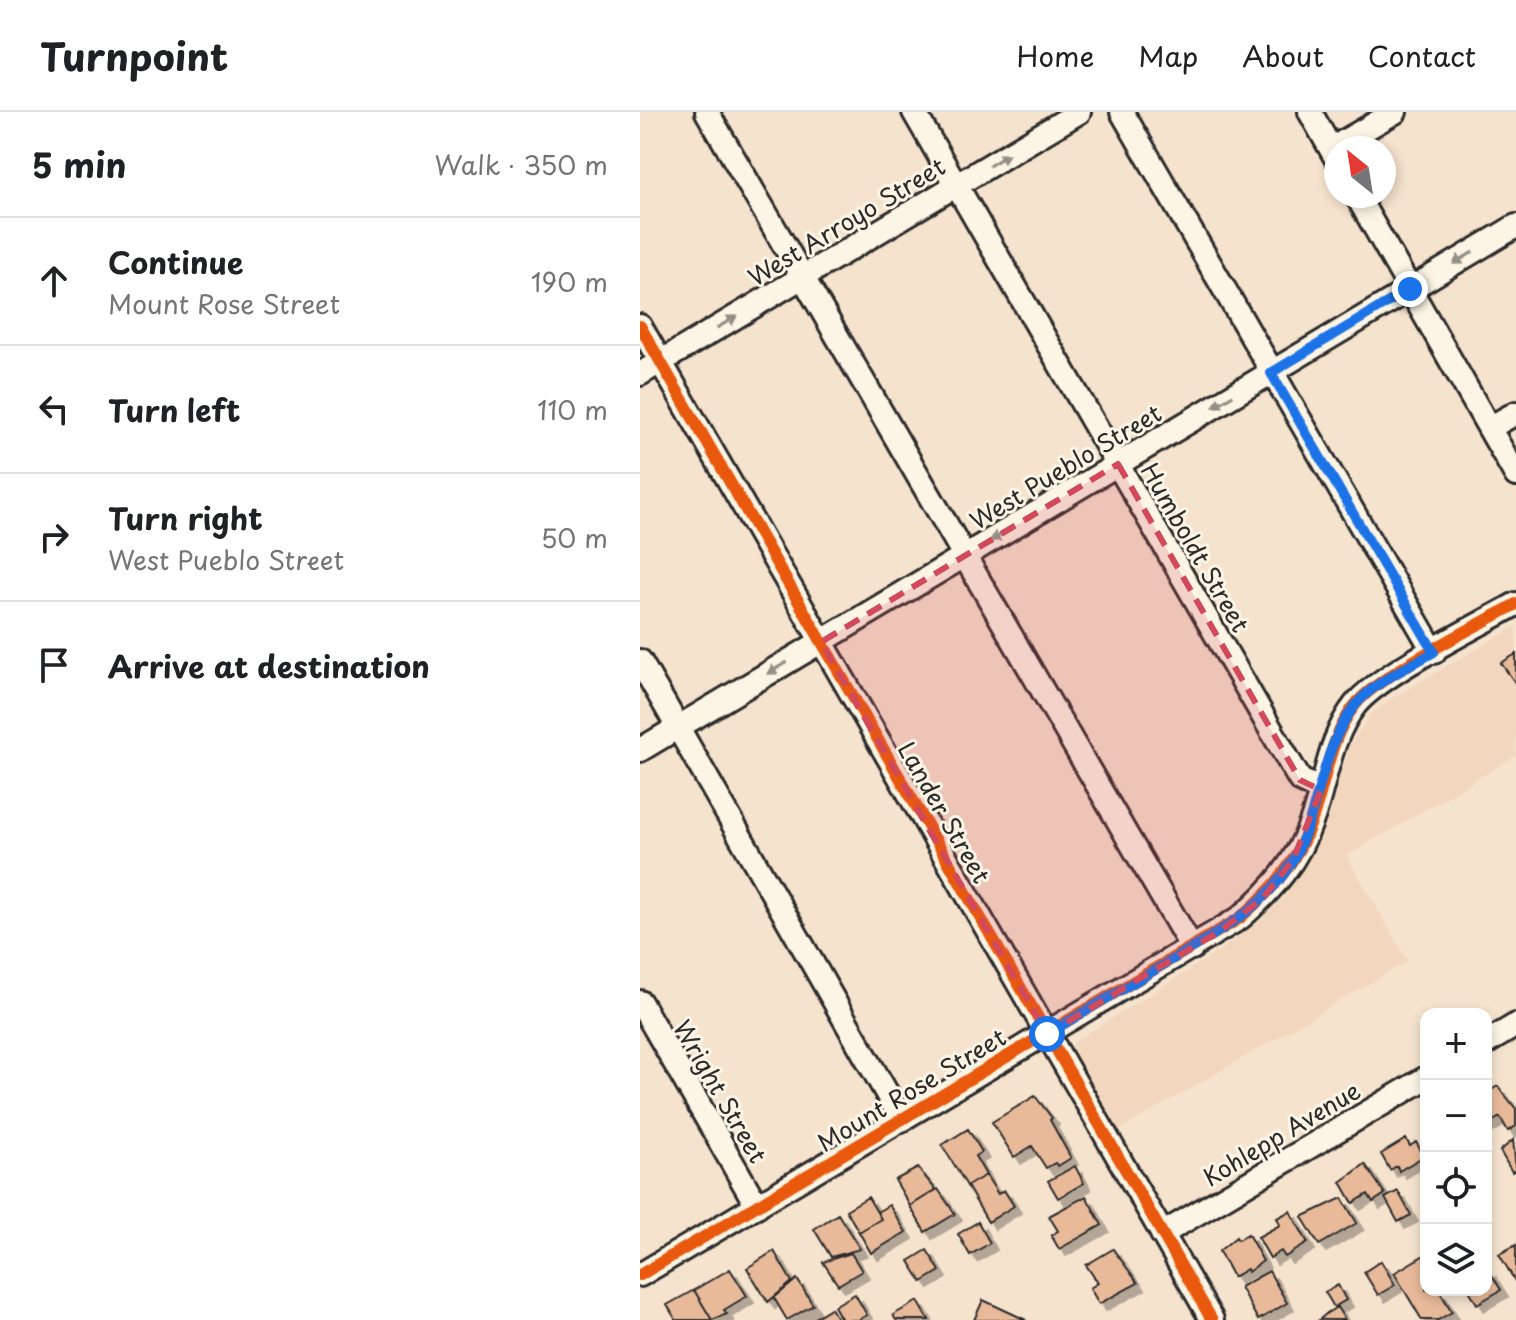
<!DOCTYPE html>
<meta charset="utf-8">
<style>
:root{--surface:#fff;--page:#f6f6f6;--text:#202124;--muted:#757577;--line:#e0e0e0}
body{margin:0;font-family:"Playpen Sans",sans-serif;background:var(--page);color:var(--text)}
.controls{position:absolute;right:24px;bottom:24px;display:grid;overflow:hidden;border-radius:16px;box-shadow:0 4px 12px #0003}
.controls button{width:72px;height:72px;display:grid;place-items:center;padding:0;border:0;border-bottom:2px solid var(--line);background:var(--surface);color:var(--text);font:40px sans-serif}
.compass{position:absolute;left:684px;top:24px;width:72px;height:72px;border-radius:50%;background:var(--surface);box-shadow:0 4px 12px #0003;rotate:330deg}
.stop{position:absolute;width:24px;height:24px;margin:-18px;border:6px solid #1a73e8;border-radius:50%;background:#fff}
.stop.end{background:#1a73e8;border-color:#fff;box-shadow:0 2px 8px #0008}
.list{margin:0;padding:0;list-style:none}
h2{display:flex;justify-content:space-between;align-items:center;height:104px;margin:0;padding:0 32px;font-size:34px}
h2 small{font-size:26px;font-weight:400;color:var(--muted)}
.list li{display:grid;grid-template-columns:52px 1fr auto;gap:24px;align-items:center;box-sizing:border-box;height:128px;padding:0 32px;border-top:2px solid var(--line)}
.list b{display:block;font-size:30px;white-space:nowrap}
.list p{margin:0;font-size:26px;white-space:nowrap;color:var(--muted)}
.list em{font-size:26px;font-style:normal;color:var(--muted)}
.icon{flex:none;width:44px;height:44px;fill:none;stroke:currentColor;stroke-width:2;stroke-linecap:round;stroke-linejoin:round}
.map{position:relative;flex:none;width:876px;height:1208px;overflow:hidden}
header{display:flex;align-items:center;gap:48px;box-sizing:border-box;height:112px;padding:0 40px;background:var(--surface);border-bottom:2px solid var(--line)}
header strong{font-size:38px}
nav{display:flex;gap:44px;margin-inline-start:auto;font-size:28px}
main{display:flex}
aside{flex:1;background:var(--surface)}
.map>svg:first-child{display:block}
.built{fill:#f2d7be}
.building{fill:#e9ba9a;stroke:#2b2b2b;stroke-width:2;filter:url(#shadow)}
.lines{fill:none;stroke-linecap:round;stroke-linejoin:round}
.minor-casing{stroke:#2b2b2b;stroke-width:28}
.minor{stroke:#fcf5e5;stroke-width:22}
.cycleway-casing{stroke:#fcf5e5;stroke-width:17}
.cycleway{stroke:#e8590c;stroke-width:12}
.oneway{fill:#949088}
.route{stroke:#1a73e8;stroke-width:10}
.marked{fill:#d1495b;fill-opacity:0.2;stroke:#d1495b;stroke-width:6;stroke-dasharray:16 10;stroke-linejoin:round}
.labels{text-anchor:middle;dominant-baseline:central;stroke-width:6;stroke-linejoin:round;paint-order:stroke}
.street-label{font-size:24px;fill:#2b2b2b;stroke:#fcf5e5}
</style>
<header>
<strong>Turnpoint</strong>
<nav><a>Home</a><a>Map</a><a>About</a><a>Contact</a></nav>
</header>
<main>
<aside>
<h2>5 min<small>Walk · 350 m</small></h2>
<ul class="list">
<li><svg class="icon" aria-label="ahead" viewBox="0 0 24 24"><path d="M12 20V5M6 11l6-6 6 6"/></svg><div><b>Continue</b><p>Mount Rose Street</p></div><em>190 m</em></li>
<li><svg class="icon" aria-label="left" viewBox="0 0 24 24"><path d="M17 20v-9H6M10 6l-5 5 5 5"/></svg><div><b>Turn left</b></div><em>110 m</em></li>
<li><svg class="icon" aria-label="right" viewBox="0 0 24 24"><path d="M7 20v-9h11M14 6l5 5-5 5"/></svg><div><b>Turn right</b><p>West Pueblo Street</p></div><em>50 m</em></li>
<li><svg class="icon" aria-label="arrive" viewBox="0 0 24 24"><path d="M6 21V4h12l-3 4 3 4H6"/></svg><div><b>Arrive at destination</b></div></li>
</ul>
</aside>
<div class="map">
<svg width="876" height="1208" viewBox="0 0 876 1208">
<defs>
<filter id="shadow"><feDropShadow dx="7" dy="7" stdDeviation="0" flood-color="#0004"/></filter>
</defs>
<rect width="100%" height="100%" fill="#f6e3ce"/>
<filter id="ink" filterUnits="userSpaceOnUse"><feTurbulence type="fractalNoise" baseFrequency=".0125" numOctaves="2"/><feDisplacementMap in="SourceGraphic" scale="16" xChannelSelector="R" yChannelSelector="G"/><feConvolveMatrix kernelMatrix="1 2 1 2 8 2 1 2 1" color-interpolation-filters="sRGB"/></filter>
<g filter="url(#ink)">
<path class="built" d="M876 514V644L707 744 768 849 480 1018 435 944 434 930 579 839 624 805 644 785 675 739 685 717 709 635 729 604 747 589Z"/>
<path class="building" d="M876 542V572L861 551Z
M858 974 876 997V1014L868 1019 860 1005 846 1013V976L851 978Z
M395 984 412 1006 410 1008 431 1046 418 1054 415 1051 406 1056 392 1034 374 1045 352 1010Z
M328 1017 342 1040 335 1044 346 1063 327 1074 302 1033Z
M766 1027 770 1034 776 1030 784 1044 759 1059 757 1054 750 1058 741 1042Z
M873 1028 876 1058 872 1060 860 1039Z
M725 1052 745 1082 733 1090 728 1082 713 1091 701 1070Z
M435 1054 444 1071 418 1086 408 1069Z
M278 1056 296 1078 270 1094 255 1068Z
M346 1063 358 1082 364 1078 374 1094 348 1110 327 1074Z
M298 1077 315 1102 285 1120 270 1094Z
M758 1079 771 1103 758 1110 745 1086Z
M446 1084 462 1113 419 1137 411 1123 418 1119 409 1104Z
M228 1085 241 1107 219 1120 206 1098Z
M702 1086 717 1111 679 1133 662 1105Z
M249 1093 266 1120 231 1141 219 1120 241 1107 237 1100Z
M650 1099 668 1131 645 1145 641 1139 630 1146 618 1125 640 1113 637 1106Z
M198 1102 220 1137 191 1145 174 1117Z
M338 1110 350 1131 330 1143 318 1122Z
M608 1122 623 1149 608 1160 607 1157 593 1165 579 1139 596 1125 598 1128Z
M876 1133V1169H875L859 1142Z
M473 1137 498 1171 459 1192 450 1176 458 1171 446 1153Z
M287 1138 300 1159 282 1170 269 1149Z
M134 1139 152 1170 128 1190 107 1156Z
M211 1141 222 1159 198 1173 183 1150Z
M786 1142V1178H799L812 1200 798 1208H782L754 1161Z
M741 1149 755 1173 738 1183 724 1160Z
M90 1157 107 1184 84 1198 87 1202 72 1208 54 1178Z
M849 1158 861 1178 837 1192 829 1178H846V1160Z
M629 1159 647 1191 618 1208 600 1175Z
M157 1167 173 1193 147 1208 134 1186Z
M698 1173 706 1188 694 1195 685 1180Z
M54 1178 72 1208H36L27 1193Z
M215 1182 227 1203 218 1208H202L194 1194Z
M343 1188 386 1208H334Z
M278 1189 289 1208H256L253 1203Z
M697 1195 705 1208H679L687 1201Z
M191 1196 198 1208H171Z"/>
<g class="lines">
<defs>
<path id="minor" d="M67 0 552 836
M274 0 660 668 681 678
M482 0 794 540
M670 0 696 46
M691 37 755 0
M717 84 876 363
M0 214 572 1208
M0 262 439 0
M849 316 876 301
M0 549 262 1008
M0 638 876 114
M0 890 117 1094
M846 931 876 913
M522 1122 786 966
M0 1163 600 806C632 778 658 749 672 708 686 670 689 626 715 593 741 561 836 515 876 492"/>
</defs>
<use href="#minor" class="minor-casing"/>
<use href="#minor" class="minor"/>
<defs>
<path id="cycleway" d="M0 214 572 1208
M0 1163 600 806C632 778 658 749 672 708 686 670 689 626 715 593 741 561 836 515 876 492"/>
</defs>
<use href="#cycleway" class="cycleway-casing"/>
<use href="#cycleway" class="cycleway"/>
</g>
<defs><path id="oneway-solid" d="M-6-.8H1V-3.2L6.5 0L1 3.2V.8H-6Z" transform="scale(2)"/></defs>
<g class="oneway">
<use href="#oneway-solid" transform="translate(359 48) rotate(-31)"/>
<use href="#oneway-solid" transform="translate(823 146) rotate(149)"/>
<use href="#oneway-solid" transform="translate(87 210) rotate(-31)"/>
<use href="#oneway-solid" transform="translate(583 289) rotate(149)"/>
<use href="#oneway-solid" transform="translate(360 423) rotate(149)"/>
<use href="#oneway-solid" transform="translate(137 556) rotate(149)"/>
</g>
</g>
<g class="lines" filter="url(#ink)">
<path class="route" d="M407 922C448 898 488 874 528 850 568 826 611 804 640 767 681 716 675 645 714 595 733 570 767 556 794 540L631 261 770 177"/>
</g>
<path class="marked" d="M478 352 660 668 681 678 653 748 623 786 580 819 407 922 181 530Z"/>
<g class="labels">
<g class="street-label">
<text transform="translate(206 109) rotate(-31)">West Arroyo Street</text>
<text transform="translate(425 354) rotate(-31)">West Pueblo Street</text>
<text transform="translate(556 435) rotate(60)">Humboldt Street</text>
<text transform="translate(305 700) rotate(60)">Lander Street</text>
<text transform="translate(271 977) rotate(-31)">Mount Rose Street</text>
<text transform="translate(81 979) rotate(60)">Wright Street</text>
<text transform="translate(641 1021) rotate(-31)">Kohlepp Avenue</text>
</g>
</g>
</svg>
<div class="controls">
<button>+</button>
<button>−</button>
<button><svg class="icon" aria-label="locate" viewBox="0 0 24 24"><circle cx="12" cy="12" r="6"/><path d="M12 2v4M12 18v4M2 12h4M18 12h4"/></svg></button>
<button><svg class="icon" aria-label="layers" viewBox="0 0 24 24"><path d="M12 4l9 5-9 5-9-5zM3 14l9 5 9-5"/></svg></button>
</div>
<svg class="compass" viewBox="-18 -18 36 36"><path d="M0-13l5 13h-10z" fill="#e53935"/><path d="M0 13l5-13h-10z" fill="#757577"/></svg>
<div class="stop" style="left:407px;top:922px"></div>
<div class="stop end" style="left:770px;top:177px"></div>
</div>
</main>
